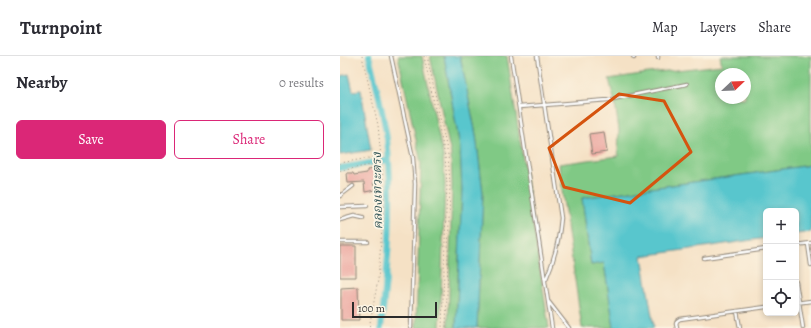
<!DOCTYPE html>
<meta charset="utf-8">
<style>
:root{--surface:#fff;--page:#f2f2f3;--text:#2b2b33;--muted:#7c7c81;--line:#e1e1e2;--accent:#db2777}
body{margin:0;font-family:Alegreya,"Noto Serif Thai",serif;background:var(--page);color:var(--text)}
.controls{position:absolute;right:12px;bottom:12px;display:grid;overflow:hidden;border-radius:6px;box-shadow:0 2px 6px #0003}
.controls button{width:36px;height:36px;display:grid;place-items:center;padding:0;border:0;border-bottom:1px solid var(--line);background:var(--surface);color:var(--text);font:20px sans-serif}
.compass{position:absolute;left:375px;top:12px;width:36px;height:36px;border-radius:50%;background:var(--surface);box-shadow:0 2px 6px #0003;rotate:67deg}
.scale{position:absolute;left:12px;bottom:10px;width:85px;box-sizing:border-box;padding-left:4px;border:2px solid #2b2b2b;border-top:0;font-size:11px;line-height:14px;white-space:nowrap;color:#2b2b2b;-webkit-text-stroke:3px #fcf5e5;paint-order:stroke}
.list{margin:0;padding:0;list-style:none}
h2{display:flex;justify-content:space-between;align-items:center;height:52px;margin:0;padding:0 16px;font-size:17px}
h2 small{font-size:13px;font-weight:400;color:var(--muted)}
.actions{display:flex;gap:8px;padding:12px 16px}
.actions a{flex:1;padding:9px 0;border:1px solid var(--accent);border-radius:6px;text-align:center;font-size:14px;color:var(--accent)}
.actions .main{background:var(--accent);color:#fff}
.icon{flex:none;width:22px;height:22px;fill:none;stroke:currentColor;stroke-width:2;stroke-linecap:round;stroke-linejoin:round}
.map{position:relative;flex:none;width:471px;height:272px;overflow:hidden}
header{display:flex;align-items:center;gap:24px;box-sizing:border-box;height:56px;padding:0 20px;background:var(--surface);border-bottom:1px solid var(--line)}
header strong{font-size:19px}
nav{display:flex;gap:22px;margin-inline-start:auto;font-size:14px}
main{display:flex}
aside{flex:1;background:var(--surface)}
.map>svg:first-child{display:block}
.green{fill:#80c985;stroke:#567a58;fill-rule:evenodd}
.water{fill:#59c6cd;stroke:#42787c}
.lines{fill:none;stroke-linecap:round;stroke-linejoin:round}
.canal{stroke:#59c6cd;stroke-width:6}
.building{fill:#eba09a}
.service-casing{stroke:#908678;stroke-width:4.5}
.path{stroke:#908678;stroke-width:1;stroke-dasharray:1 3;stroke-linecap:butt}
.service{stroke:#fff;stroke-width:2.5}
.marked{fill:none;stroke:#d5540f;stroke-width:3;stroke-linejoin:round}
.labels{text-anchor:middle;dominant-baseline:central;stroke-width:3.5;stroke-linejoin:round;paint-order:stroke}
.water-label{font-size:13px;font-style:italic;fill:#395a5c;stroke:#fcf5e5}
</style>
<header>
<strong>Turnpoint</strong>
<nav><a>Map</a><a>Layers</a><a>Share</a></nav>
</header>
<main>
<aside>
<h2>Nearby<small>0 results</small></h2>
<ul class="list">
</ul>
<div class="actions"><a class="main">Save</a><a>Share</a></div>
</aside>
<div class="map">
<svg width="471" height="272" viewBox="0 0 471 272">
<rect width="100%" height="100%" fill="#fcf5e5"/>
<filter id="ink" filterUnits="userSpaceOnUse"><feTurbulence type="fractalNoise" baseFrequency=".025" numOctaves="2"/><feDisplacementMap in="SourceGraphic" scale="8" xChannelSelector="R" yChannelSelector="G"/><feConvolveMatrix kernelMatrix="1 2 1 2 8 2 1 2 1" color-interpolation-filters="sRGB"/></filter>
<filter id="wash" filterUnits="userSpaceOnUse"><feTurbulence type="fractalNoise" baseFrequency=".012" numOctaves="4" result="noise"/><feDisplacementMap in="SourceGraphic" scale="16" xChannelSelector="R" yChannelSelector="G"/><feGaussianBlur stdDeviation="0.9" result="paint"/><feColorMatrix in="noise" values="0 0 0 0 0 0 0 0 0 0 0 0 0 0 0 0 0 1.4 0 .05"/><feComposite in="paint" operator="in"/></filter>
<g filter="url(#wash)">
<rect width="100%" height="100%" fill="#f5e1c5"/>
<path class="green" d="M58 0H82L103 100 105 128 100 272H76L81 107Z
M90 0H104L120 91 122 134 116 272H108L112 129 111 99Z
M120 0H167L209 272H137L143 137 136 79Z
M380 0H471V109L242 142 251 209 264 206 274 272H242L223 142 219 108 278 100 279 74 275 47 269 23 308 17 382 9ZM381 18H405V42H381Z"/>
<path class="water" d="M104 0H120L136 79 143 137 137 272H116L122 134 120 91Z
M9 18 13 35 21 34 31 94 0 99V20Z
M471 109V176L456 178V155H426V182L302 200 314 272H274L264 207 251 209 242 142Z"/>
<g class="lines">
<path class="canal" d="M29 0C36 27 43 55 47 83 54 145 48 210 41 272
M0 112 48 104"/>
</g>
<g id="blocks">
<path class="building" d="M264 76 267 96 252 98 249 78Z
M39 110 40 125 33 126 35 134 25 136 24 126 8 127 7 117H13L14 119 27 117V114L34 113V111Z
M0 190H16V221H0Z
M18 231 19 264H1V232Z"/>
</g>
</g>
<g filter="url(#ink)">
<use href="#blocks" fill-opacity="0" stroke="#908678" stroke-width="1"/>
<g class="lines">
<defs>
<path id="service" d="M51 0 73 102 75 128 71 272
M171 0 212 272
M197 0 221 162C219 184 215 203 206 223
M293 0 294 2
M318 0V2
M179 51 268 44 347 28
M0 140 13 130
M0 151 27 150
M0 164 14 160 23 162
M0 186H28
M468 188 471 209
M456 189 471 187
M364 202 426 193
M456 226 463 272
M208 245 229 272
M456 247 471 245
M397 255 400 272
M337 272 336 268 337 265 340 263 426 251"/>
</defs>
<use href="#service" class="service-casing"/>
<path class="path" d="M22 0 38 69 44 134 43 159 38 224 29 272
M84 0 105 100 107 128 102 272
M87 0 108 99 110 128 106 272
M0 107 41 100
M0 115 41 107"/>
<use href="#service" class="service"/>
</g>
</g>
<path class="marked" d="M279 38 324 45 351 96 290 147 224 131 209 92Z"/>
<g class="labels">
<g class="water-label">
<text transform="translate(37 135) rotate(-91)">คลองเทวะตรง</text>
</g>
</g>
</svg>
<div class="controls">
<button>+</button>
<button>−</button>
<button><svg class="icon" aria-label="locate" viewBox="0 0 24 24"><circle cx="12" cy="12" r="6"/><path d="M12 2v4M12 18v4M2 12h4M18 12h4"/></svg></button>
</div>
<svg class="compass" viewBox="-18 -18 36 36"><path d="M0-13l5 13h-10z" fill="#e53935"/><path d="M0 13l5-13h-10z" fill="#7c7c81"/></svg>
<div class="scale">100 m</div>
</div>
</main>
